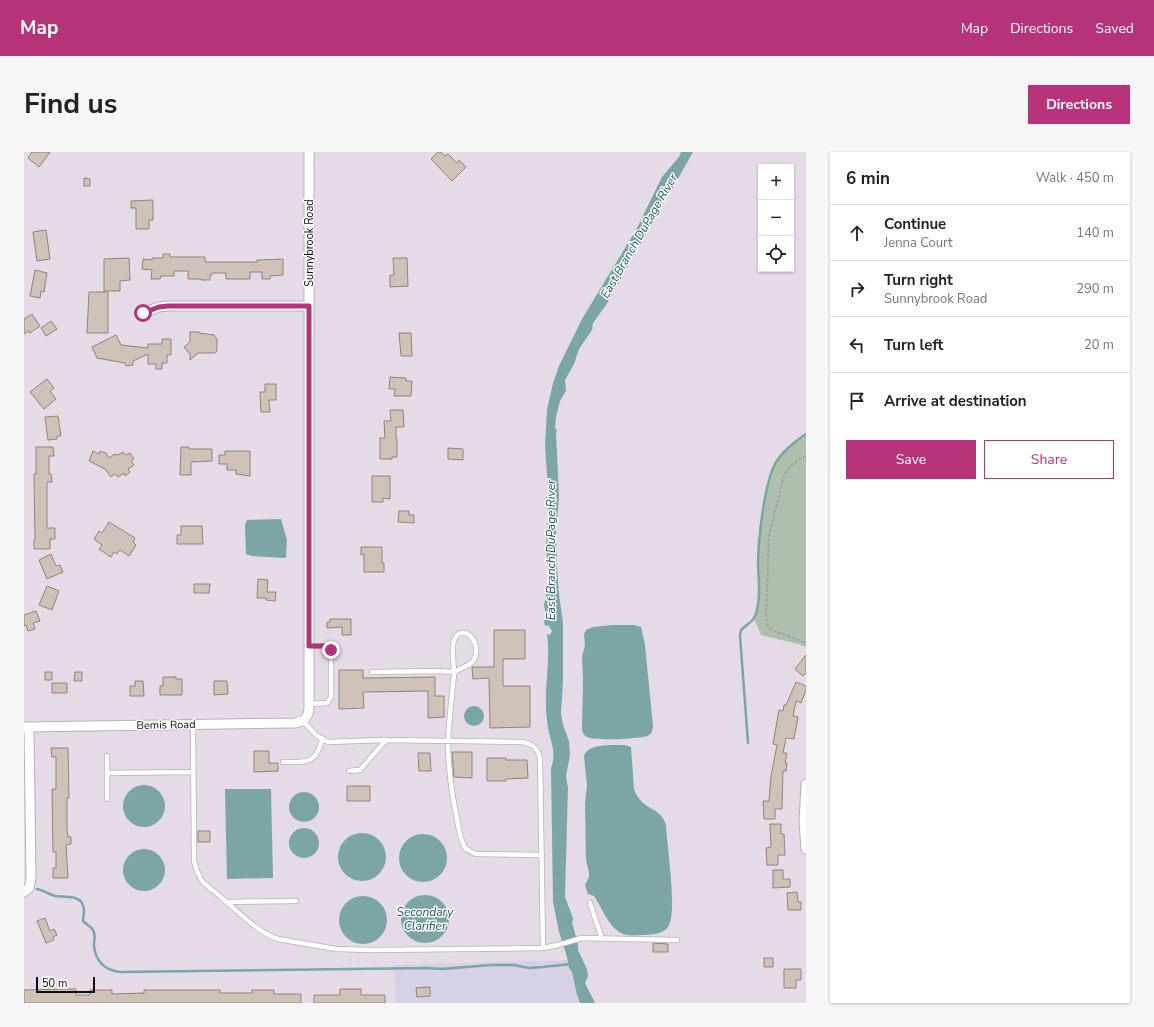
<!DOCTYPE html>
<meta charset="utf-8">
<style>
:root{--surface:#fff;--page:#f6f6f6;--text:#222;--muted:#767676;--line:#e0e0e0;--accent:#b6337a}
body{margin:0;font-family:"Nunito Sans",sans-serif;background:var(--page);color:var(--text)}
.controls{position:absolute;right:12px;top:12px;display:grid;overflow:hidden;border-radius:0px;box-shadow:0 1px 3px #0004}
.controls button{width:36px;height:36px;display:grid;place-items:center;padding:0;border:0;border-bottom:1px solid var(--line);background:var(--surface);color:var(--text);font:20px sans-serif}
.scale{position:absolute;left:12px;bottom:10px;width:59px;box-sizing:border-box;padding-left:4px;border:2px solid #100d11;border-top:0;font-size:11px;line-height:14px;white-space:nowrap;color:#100d11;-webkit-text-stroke:3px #fff;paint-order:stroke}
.stop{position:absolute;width:12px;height:12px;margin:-9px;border:3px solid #b6337a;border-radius:50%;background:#fff}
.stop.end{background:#b6337a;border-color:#fff;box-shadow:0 1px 4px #0008}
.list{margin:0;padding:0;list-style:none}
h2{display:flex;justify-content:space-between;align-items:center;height:52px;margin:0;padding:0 16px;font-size:17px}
h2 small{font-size:13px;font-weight:400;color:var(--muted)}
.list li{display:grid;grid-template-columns:26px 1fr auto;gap:12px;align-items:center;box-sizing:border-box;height:56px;padding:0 16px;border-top:1px solid var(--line)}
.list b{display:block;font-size:15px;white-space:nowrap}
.list p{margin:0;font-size:13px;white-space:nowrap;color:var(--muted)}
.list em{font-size:13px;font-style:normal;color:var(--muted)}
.actions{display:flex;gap:8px;padding:12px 16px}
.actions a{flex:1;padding:9px 0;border:1px solid var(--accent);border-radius:0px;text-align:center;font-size:14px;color:var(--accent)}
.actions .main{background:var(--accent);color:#fff}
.icon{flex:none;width:22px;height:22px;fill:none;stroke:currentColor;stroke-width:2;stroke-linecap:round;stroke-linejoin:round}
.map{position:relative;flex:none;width:782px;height:851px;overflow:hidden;border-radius:0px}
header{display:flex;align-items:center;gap:24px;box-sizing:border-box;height:56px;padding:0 20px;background:var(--accent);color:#fff}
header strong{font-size:19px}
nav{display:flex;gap:22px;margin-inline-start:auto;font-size:14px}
.intro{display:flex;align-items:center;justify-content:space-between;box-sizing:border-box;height:96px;padding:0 24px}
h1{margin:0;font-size:28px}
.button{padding:10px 18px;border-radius:0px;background:var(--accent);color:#fff;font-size:14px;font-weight:700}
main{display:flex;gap:24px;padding:0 24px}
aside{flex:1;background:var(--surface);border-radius:0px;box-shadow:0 1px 3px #0004}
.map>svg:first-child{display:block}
.education{fill:#d6d1e7}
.green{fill:#afbfad}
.water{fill:#7ca5a5}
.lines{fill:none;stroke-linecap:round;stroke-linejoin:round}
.stream{stroke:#7ca5a5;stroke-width:2.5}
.building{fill:#cfc2b9;stroke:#90847c}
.service-casing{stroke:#b9b0bb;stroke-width:6}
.minor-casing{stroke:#b9b0bb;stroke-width:11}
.path{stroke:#a099a3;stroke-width:1.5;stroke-dasharray:3 2;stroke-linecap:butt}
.service{stroke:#fff;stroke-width:4.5}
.minor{stroke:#fff;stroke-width:9}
.route{stroke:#b6337a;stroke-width:5}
.labels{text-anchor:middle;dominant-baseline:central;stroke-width:3;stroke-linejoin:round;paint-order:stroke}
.street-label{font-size:11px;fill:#100d11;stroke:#fff}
.water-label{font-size:12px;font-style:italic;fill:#1a5556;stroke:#fff}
</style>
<header>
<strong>Map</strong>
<nav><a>Map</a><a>Directions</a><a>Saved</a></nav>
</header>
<div class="intro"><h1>Find us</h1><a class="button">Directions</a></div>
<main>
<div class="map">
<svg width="782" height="851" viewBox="0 0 782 851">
<rect width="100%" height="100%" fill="#e4dbe7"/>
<path class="education" d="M543 808 548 820 556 851H371L370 813Z"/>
<path class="green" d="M782 282V495L774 492 737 483 730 467C737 448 734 427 734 407 734 380 741 325 756 304 763 294 773 288 782 282Z"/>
<path class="water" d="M657 0H669L647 39 635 51 634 60 582 153 569 171 568 178 555 197 550 212 541 228 542 239 536 249 532 265 531 276 533 278 532 280 535 345 532 379 533 416 535 442 539 471V529L537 561 539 573 545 589 546 603 542 624 544 636 541 745 549 766 548 771 554 792V798L563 817 564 824 561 831 571 851H556L553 843 548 820 545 816 543 805 535 780 529 750 527 616C534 599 524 585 523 568 519 540 527 510 523 482L526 483 528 479 524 473 521 474 520 470 522 464 520 453 525 430 522 394 525 350 521 294 523 258 529 231 535 214 558 167 612 78 638 25 655 5Z
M257 367 263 388 262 405 260 406 228 404 222 402 221 373 223 368Z
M589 473H610L617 475 621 493 629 574 628 580C626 582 626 583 623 584 614 587 571 589 563 585 559 583 558 579 558 574L559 529 558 505 561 493 560 482 562 478 569 475Z
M440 564a10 10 0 1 1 20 0a10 10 0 1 1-20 0Z
M601 593 607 595 610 637C617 659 637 654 642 673 643 694 653 757 645 773 642 782 626 783 618 783 613 783 608 784 603 783 586 780 579 757 570 744L564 742 561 733 565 725V721L562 708 561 651 563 634 560 604C563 591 590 593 601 593Z
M99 654a21 21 0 1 1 42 0a21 21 0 1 1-42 0Z
M201 637H247L249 726 203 727Z
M265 655a15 15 0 1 1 30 0a15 15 0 1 1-30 0Z
M265 691a15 15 0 1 1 30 0a15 15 0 1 1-30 0Z
M314 705a24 24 0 1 1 48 0a24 24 0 1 1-48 0Z
M375 706a24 24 0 1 1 48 0a24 24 0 1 1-48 0Z
M99 718a21 21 0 1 1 42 0a21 21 0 1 1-42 0Z
M377 767a24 24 0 1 1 48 0a24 24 0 1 1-48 0Z
M315 768a24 24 0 1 1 48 0a24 24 0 1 1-48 0Z"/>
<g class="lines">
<path class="stream" d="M724 591 716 484 717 478C721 474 728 470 730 466 737 453 735 428 734 414 734 389 740 333 751 312 758 299 770 290 782 282
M13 737C19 738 24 742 31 744 39 745 53 743 58 751 62 757 59 763 59 769 62 772 67 775 69 778 72 783 70 788 70 793 71 809 81 818 96 820L404 816 418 817 467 813H490L505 816 519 815 547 812"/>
</g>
<path class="building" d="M8 0H26L15 15 4 6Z
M414 0H417L421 4 424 2 433 11 435 8 442 15 428 29 407 7Z
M60 26 66 27V34H60Z
M129 48V68H125V77H112V56H107V49Z
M22 78 26 107 13 109 9 80Z
M139 102H146V105H181V110H233V108L259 107V123L246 124V127H238V120H226V127H202V121H188V123H186V128H177V127H164V119H150V124H137L136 127H127L128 118 118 117 119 107 128 108V106H139Z
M105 106 106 128 96 129V139H80V107Z
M369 106H383L384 134 366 135V123H370Z
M11 118 23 121 20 140 17 139 16 146 6 144Z
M65 140H84V181H63Z
M8 162 16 174 6 181 5 179 0 182V167Z
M27 169 33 177 22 184 17 176Z
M166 180H175V181L190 183 193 187V199L191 201H174L166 208V202L160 195 166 190Z
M375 181H387L388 204H377Z
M92 183 97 193 124 196V192H138V187H147V203H143V211H138V217H132V212H124V202L109 209V213L102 214 101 211 73 206 68 195Z
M366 225 382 226V229H388L387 244H370L371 237H365Z
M23 227 30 236 26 239 32 247 20 257 6 240Z
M241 232H252V248H245L246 260H237L236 240H241Z
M366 258H379L380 275H372V287H373V305H368V307H356V286H361L360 269H367Z
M34 264 37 284H33V287L24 288 21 265Z
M12 295H29L30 304H25V322H27L28 330H23V376H31V387H26V397H10V388H11L10 322H12Z
M157 295H165V297H188V309L167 310V323H156Z
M424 296 439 297V308L424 307Z
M69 299 75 302 76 299 82 301 85 306 91 302 94 303 99 300 102 303 106 301 110 307 107 309 110 313 104 317 106 320 101 324 100 321 94 325 91 322 87 325 81 317 65 309Z
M201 299H226V324L212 322V318H203V312H195V303H201Z
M348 324H366V347L359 346V350H348Z
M375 359H385V363H390V371L374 370Z
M85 370 111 386 109 390 112 393 105 404 96 398 93 402 90 400 87 405 75 397 78 393 70 387 75 379 78 381Z
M157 374H178L179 392H153V383H157Z
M337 395H358V411H360V420H340V402L337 403Z
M27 402 32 414 36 413 39 420 23 427 15 408Z
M234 427 244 428 243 440H252L251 449 242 448V446H233Z
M170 432H186L185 441H170Z
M23 434 35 439 28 458 15 453Z
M12 459 16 469 9 471 11 477 4 479 2 473 0 474V463Z
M306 467H327V483H318V475L303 476V470H306Z
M470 478H501V507H479V534H506V575L466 576 465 526 449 527 448 515H470Z
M782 503V521L779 524 771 517Z
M315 518H339V526L411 525V544H420V565L404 566V539L339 540 340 556 315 557Z
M21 520H28V528H21Z
M51 520H58V529H50Z
M139 525H152V527H158V543H136V534H139Z
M111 529H119L120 544H106V534H111Z
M190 529H203L204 542 190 543Z
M772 530 782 534V538L777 551 772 549 769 564 774 565 770 587 762 586 759 601H763L761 611H763L762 619H759L758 657H751V667H740L739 649H745L747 624 753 593 749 592 755 558 759 559 760 553H762Z
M28 531H43V541H28Z
M27 596H44L45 646H43V679L44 685H47V692L42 693 44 726H29V716H32V700H29L28 637H32V605H28Z
M230 599H245V611H254V619L230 620Z
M428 600H448V626L430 625Z
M394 601H406L407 619H395Z
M463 606H482V608H503L504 626 482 627V629H463Z
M323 634H346V649H323Z
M746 672H757V682H760L761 703H754V713H743L742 696 747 695Z
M174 679H186V690H174Z
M749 718H759V727H766V735L749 736Z
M773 740 774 750H777V758H764L763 741Z
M21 766 26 779 30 777 33 783 29 785 30 788 22 791 13 769Z
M629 791 644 792V800H629Z
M740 806H749V815H740Z
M760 817H777V828H772V836H760Z
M406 835V844L393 845 392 836Z
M41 837H52V843H66V838H88V842L120 841V838H196V841H228V838H250V842H277V851H0V838Z
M316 837H337V843H361V851H290V843H316Z"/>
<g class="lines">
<defs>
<path id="service" d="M285 494H301L307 498V545L303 551 285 552
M348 520 413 519 430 520 446 512 450 508C459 487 437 471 430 488 427 497 430 512 430 522 428 544 425 567 424 589 424 614 427 637 432 662 434 672 435 682 439 692L442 697 452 702 518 703
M279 569 292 583 304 590 362 588 497 590C508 591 514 596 516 607L519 796
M169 572 170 709C172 716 174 723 178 729 184 736 193 741 199 747 216 761 233 780 254 787L312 797 349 798 519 796 534 793 558 786 653 788
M83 604V647
M259 610C282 610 292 613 298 587
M325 619 336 618 362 588
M83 621 169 620
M203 750 272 749
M566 751 578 787"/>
<path id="minor" d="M119 161 135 155 144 154H285
M0 575 271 571C280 569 284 566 285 557V0
M782 632 780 670 782 697
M0 740 5 736 7 727 5 575"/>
</defs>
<use href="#service" class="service-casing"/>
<use href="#minor" class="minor-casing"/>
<path class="path" d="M782 304C772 308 765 314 760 324L745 383 742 466 743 472 746 477 782 491"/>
<use href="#service" class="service"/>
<use href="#minor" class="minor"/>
</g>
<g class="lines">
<path class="route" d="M119 161 135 155 144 154H285V494H301L307 498"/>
</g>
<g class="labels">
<g class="street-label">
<text transform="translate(285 91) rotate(-90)">Sunnybrook Road</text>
<text transform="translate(142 573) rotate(-1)">Bemis Road</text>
</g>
<g class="water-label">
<text transform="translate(615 84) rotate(-60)">East Branch DuPage River</text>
<text transform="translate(527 398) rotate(-90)">East Branch DuPage River</text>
<text x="401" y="760">Secondary<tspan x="401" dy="14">Clarifier</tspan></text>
</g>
</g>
</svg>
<div class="controls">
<button>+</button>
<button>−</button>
<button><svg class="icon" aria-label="locate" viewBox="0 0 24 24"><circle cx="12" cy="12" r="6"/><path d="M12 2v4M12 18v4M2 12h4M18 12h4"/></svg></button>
</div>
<div class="scale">50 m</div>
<div class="stop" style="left:119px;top:161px"></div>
<div class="stop end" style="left:307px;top:498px"></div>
</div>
<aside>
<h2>6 min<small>Walk · 450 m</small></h2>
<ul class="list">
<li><svg class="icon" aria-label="ahead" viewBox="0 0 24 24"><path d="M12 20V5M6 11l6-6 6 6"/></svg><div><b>Continue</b><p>Jenna Court</p></div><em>140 m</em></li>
<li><svg class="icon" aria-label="right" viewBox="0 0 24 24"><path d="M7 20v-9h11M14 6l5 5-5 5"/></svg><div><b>Turn right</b><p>Sunnybrook Road</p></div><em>290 m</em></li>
<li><svg class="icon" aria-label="left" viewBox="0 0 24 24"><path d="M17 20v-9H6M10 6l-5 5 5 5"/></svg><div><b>Turn left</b></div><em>20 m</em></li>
<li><svg class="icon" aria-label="arrive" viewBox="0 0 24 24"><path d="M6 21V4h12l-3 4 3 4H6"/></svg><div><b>Arrive at destination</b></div></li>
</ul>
<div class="actions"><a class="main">Save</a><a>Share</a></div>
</aside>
</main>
